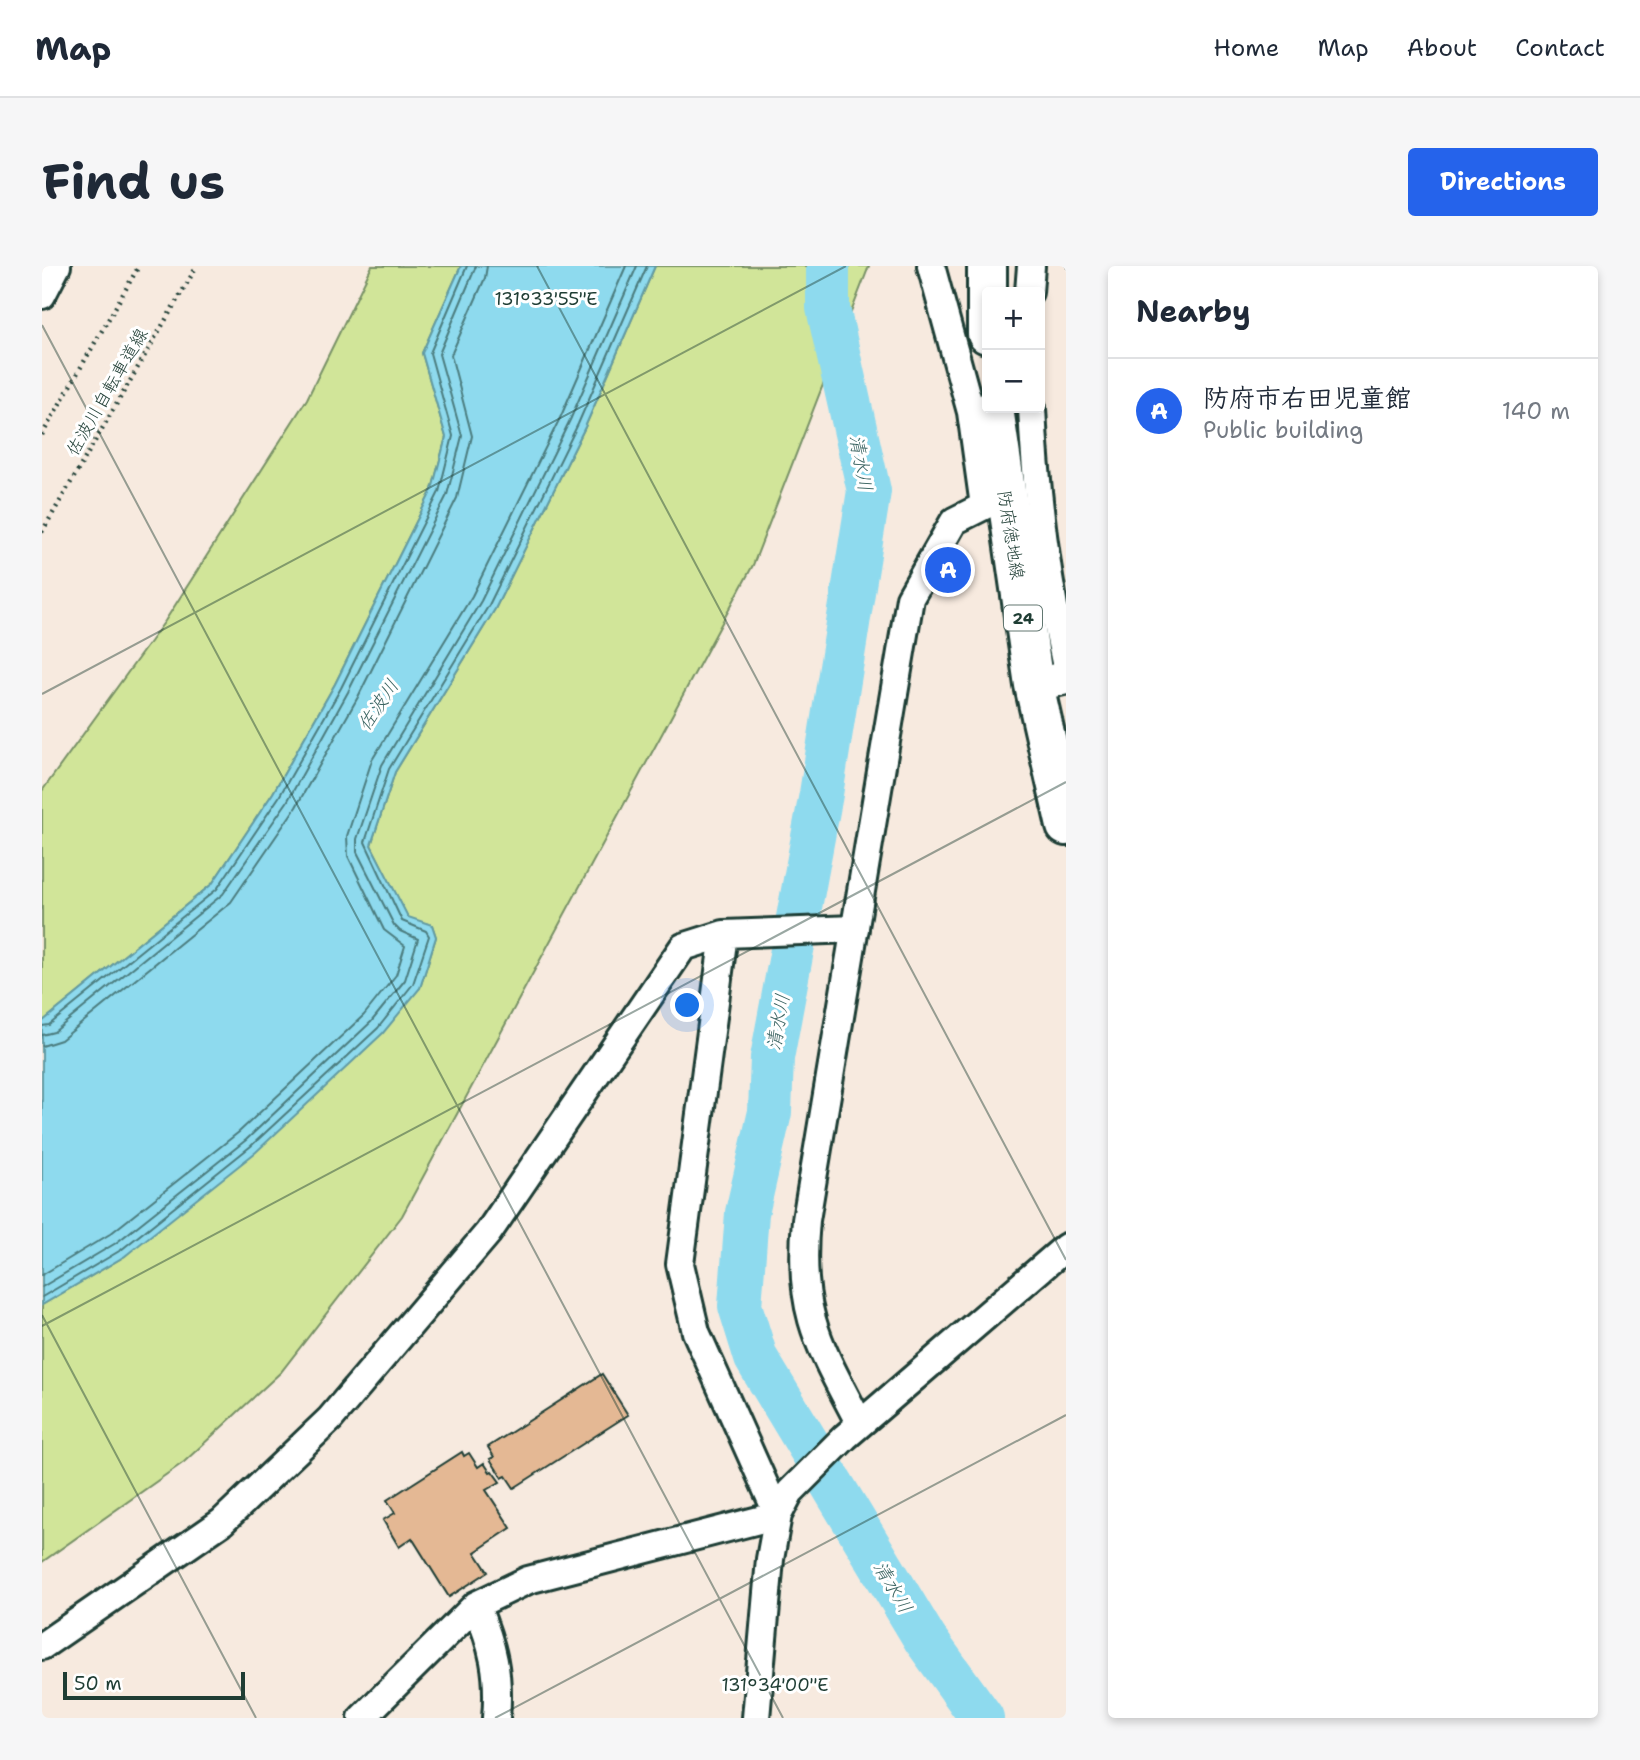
<!DOCTYPE html>
<meta charset="utf-8">
<style>
:root{--surface:#fff;--page:#f6f6f7;--text:#1f2937;--muted:#747a83;--line:#e0e1e3;--accent:#2563eb}
body{margin:0;font-family:"Shantell Sans","Klee One",sans-serif;background:var(--page);color:var(--text)}
.controls{position:absolute;right:21px;top:21px;display:grid;overflow:hidden;border-radius:7px;box-shadow:0 4px 10px #0003}
.controls button{width:63px;height:63px;display:grid;place-items:center;padding:0;border:0;border-bottom:2px solid var(--line);background:var(--surface);color:var(--text);font:35px sans-serif}
.scale{position:absolute;left:21px;bottom:18px;width:182px;box-sizing:border-box;padding-left:7px;border:4px solid #1f3d34;border-top:0;font-size:19px;line-height:24px;white-space:nowrap;color:#1f3d34;-webkit-text-stroke:5px #fff;paint-order:stroke}
.you{position:absolute;left:646px;top:740px;width:24px;height:24px;margin:-18px;border:5px solid #fff;border-radius:50%;background:#1a73e8;box-shadow:0 0 0 10px #1a73e833}
.badge{display:grid;place-items:center;width:46px;height:46px;border-radius:50%;background:var(--accent);color:#fff;font-size:23px;font-weight:700}
.pin{position:absolute;translate:-50% -50%;border:4px solid #fff;box-shadow:0 2px 7px #0006}
.list{margin:0;padding:0;list-style:none}
h2{display:flex;justify-content:space-between;align-items:center;height:91px;margin:0;padding:0 28px;font-size:30px}
h2 small{font-size:23px;font-weight:400;color:var(--muted)}
.list li{display:grid;grid-template-columns:46px 1fr auto;gap:21px;align-items:center;box-sizing:border-box;height:105px;padding:0 28px;border-top:2px solid var(--line)}
.list b{display:block;font-size:26px;white-space:nowrap}
.list p{margin:0;font-size:23px;white-space:nowrap;color:var(--muted)}
.list em{font-size:23px;font-style:normal;color:var(--muted)}
.map{position:relative;flex:none;width:1024px;height:1452px;overflow:hidden;border-radius:7px}
header{display:flex;align-items:center;gap:42px;box-sizing:border-box;height:98px;padding:0 35px;background:var(--surface);border-bottom:2px solid var(--line)}
header strong{font-size:33px}
nav{display:flex;gap:38px;margin-inline-start:auto;font-size:24px}
.intro{display:flex;align-items:center;justify-content:space-between;box-sizing:border-box;height:168px;padding:0 42px}
h1{margin:0;font-size:49px}
.button{padding:18px 32px;border-radius:7px;background:var(--accent);color:#fff;font-size:24px;font-weight:700}
main{display:flex;gap:42px;padding:0 42px}
aside{flex:1;background:var(--surface);border-radius:7px;box-shadow:0 4px 10px #0003}
.map>svg:first-child{display:block}
.green{fill:#d1e599;stroke:#789166;stroke-width:2}
.water{fill:#8edaee;stroke:#629ba4;stroke-width:2}
.lines{fill:none;stroke-linecap:round;stroke-linejoin:round}
.shore{stroke:#4b7c7e;stroke-width:2}
.river{stroke:#8edaee;stroke-width:44}
.building{fill:#e4b894;stroke:#1f3d34;stroke-width:2}
.minor-casing{stroke:#1f3d34;stroke-width:32}
.tertiary-casing{stroke:#1f3d34;stroke-width:37}
.primary-casing{stroke:#1f3d34;stroke-width:44}
.path{stroke:#1f3d34;stroke-width:4.5;stroke-dasharray:2 5;stroke-linecap:butt}
.minor{stroke:#fff;stroke-width:26}
.tertiary{stroke:#fff;stroke-width:32}
.primary{stroke:#fff;stroke-width:38}
.ticks{fill:none;stroke:#1f3d34;stroke-width:2;stroke-opacity:0.45}
.labels{text-anchor:middle;dominant-baseline:central;stroke-width:6;stroke-linejoin:round;paint-order:stroke}
.shield{fill:#fff;stroke:#627771;stroke-width:2}
.shield-label{font-size:16px;font-weight:bold;fill:#1f3d34}
.street-label{font-size:18px;fill:#1f3d34;stroke:#fff}
.water-label{font-size:19px;font-style:italic;fill:#3b6462;stroke:#fff}
.ticks-label{font-size:18px;text-anchor:middle;fill:#1f3d34;stroke:#fff;stroke-width:6;stroke-linejoin:round;paint-order:stroke}
</style>
<header>
<strong>Map</strong>
<nav><a>Home</a><a>Map</a><a>About</a><a>Contact</a></nav>
</header>
<div class="intro"><h1>Find us</h1><a class="button">Directions</a></div>
<main>
<div class="map">
<svg width="1024" height="1452" viewBox="0 0 1024 1452">
<rect width="100%" height="100%" fill="#f7eadf"/>
<filter id="ink" filterUnits="userSpaceOnUse"><feTurbulence type="fractalNoise" baseFrequency=".0143" numOctaves="2"/><feDisplacementMap in="SourceGraphic" scale="14" xChannelSelector="R" yChannelSelector="G"/><feConvolveMatrix kernelMatrix="1 2 1 2 8 2 1 2 1" color-interpolation-filters="sRGB"/></filter>
<g filter="url(#ink)">
<path class="green" d="M330 0H419L380 87 404 171 390 224 293 418 231 527 170 618 0 756V525L123 355 265 133Z
M613 0H827L711 299 360 950 239 1106 142 1196 0 1296V1039L83 990 378 722 394 671 390 659 366 652 329 579 353 506 453 343 543 161Z"/>
<path class="water" d="M419 0H613L543 161 453 343 353 506 329 579 366 651 390 659 394 671 378 722 341 767 214 886 83 990 0 1039V756L170 618 231 527 293 418 390 224 404 171 380 87Z"/>
<g class="lines">
<path class="shore" d="M0 760 7 759 175 623 237 531 299 422 397 226 411 170 388 87 425 0
M0 769 12 766 181 628 245 536 306 426 405 229 420 170 397 88 434 0
M0 780 19 774 189 636 254 541 316 431 415 232 430 170 409 89 443 12 445 0
M0 1009 68 968 197 866 322 749 354 709 363 680 342 664 306 590 305 570 330 494 430 330 519 150 584 0
M0 1021 74 977 204 874 329 756 363 714 376 673 358 665 352 659 315 586V573L340 499 439 335 528 154 595 0
M0 1031 79 984 209 880 336 762 371 718 387 670 384 665 360 655 323 576 347 503 447 339 536 158 605 0"/>
<path class="river" d="M786 0V42L827 225 779 528 730 792 728 846 705 947 698 1040 714 1092 883 1373 940 1452"/>
</g>
<path class="building" d="M560 1108 586 1149 472 1222 464 1210 460 1212 448 1193 452 1191 446 1181Z
M420 1186 422 1190 427 1187 436 1201 442 1197 448 1206 450 1205 458 1216 444 1224 469 1262 433 1286 446 1306 407 1331 370 1272 357 1281 341 1254 353 1247 345 1234Z"/>
<g class="lines">
<defs>
<path id="minor" d="M889 0 929 146 942 240
M987 26 989 0
M0 29 15 0
M990 142C994 230 1005 315 1024 401
M682 668 638 998 654 1066 736 1249
M818 1158C777 1079 755 1047 764 954L868 332 912 255 942 240 963 233
M434 1339C451 1380 458 1408 454 1452
M0 1380 180 1256 288 1153 446 967 641 681 682 668 813 663
M320 1452 434 1339 486 1314 736 1249
M714 1452 728 1293 736 1249 748 1226 803 1171 1024 981"/>
<path id="tertiary" d="M992 419 1024 412"/>
<path id="primary" d="M945 0V68
M952 142 992 419 1024 560"/>
</defs>
<use href="#minor" class="minor-casing"/>
<use href="#tertiary" class="tertiary-casing"/>
<use href="#primary" class="primary-casing"/>
<path class="path" d="M0 169 97 0
M0 266 155 0"/>
<use href="#minor" class="minor"/>
<use href="#tertiary" class="tertiary"/>
<use href="#primary" class="primary"/>
</g>
</g>
<path class="ticks" d="M495 0 1024 994M1022 0 1024 4M0 59 741 1452M0 428 804 0M0 1049 214 1452M0 1060 1024 516M453 1452 1024 1149"/>
<g class="labels">
<rect class="shield" x="962" y="339.5" width="38" height="25" rx="5"/>
<g class="shield-label">
<text x="981" y="352">24</text>
</g>
<g class="street-label">
<text transform="translate(65 126) rotate(-60)">佐波川自転車道線</text>
<text transform="translate(969 269) rotate(81)">防府徳地線</text>
</g>
<g class="water-label">
<text transform="translate(819 197) rotate(80)">清水川</text>
<text transform="translate(336 439) rotate(-56)">佐波川</text>
<text transform="translate(736 756) rotate(-80)">清水川</text>
<text transform="translate(851 1321) rotate(59)">清水川</text>
</g>
</g>
<g class="ticks-label">
<text x="504" y="39">131°33'55"E</text>
<text x="733" y="1425">131°34'00"E</text>
</g>
</svg>
<div class="controls">
<button>+</button>
<button>−</button>
</div>
<div class="scale">50 m</div>
<div class="you"></div>
<div class="pin badge" style="left:906px;top:304px">A</div>
</div>
<aside>
<h2>Nearby<small></small></h2>
<ul class="list">
<li><span class="badge">A</span><div><b>防府市右田児童館</b><p>Public building</p></div><em>140 m</em></li>
</ul>
</aside>
</main>
